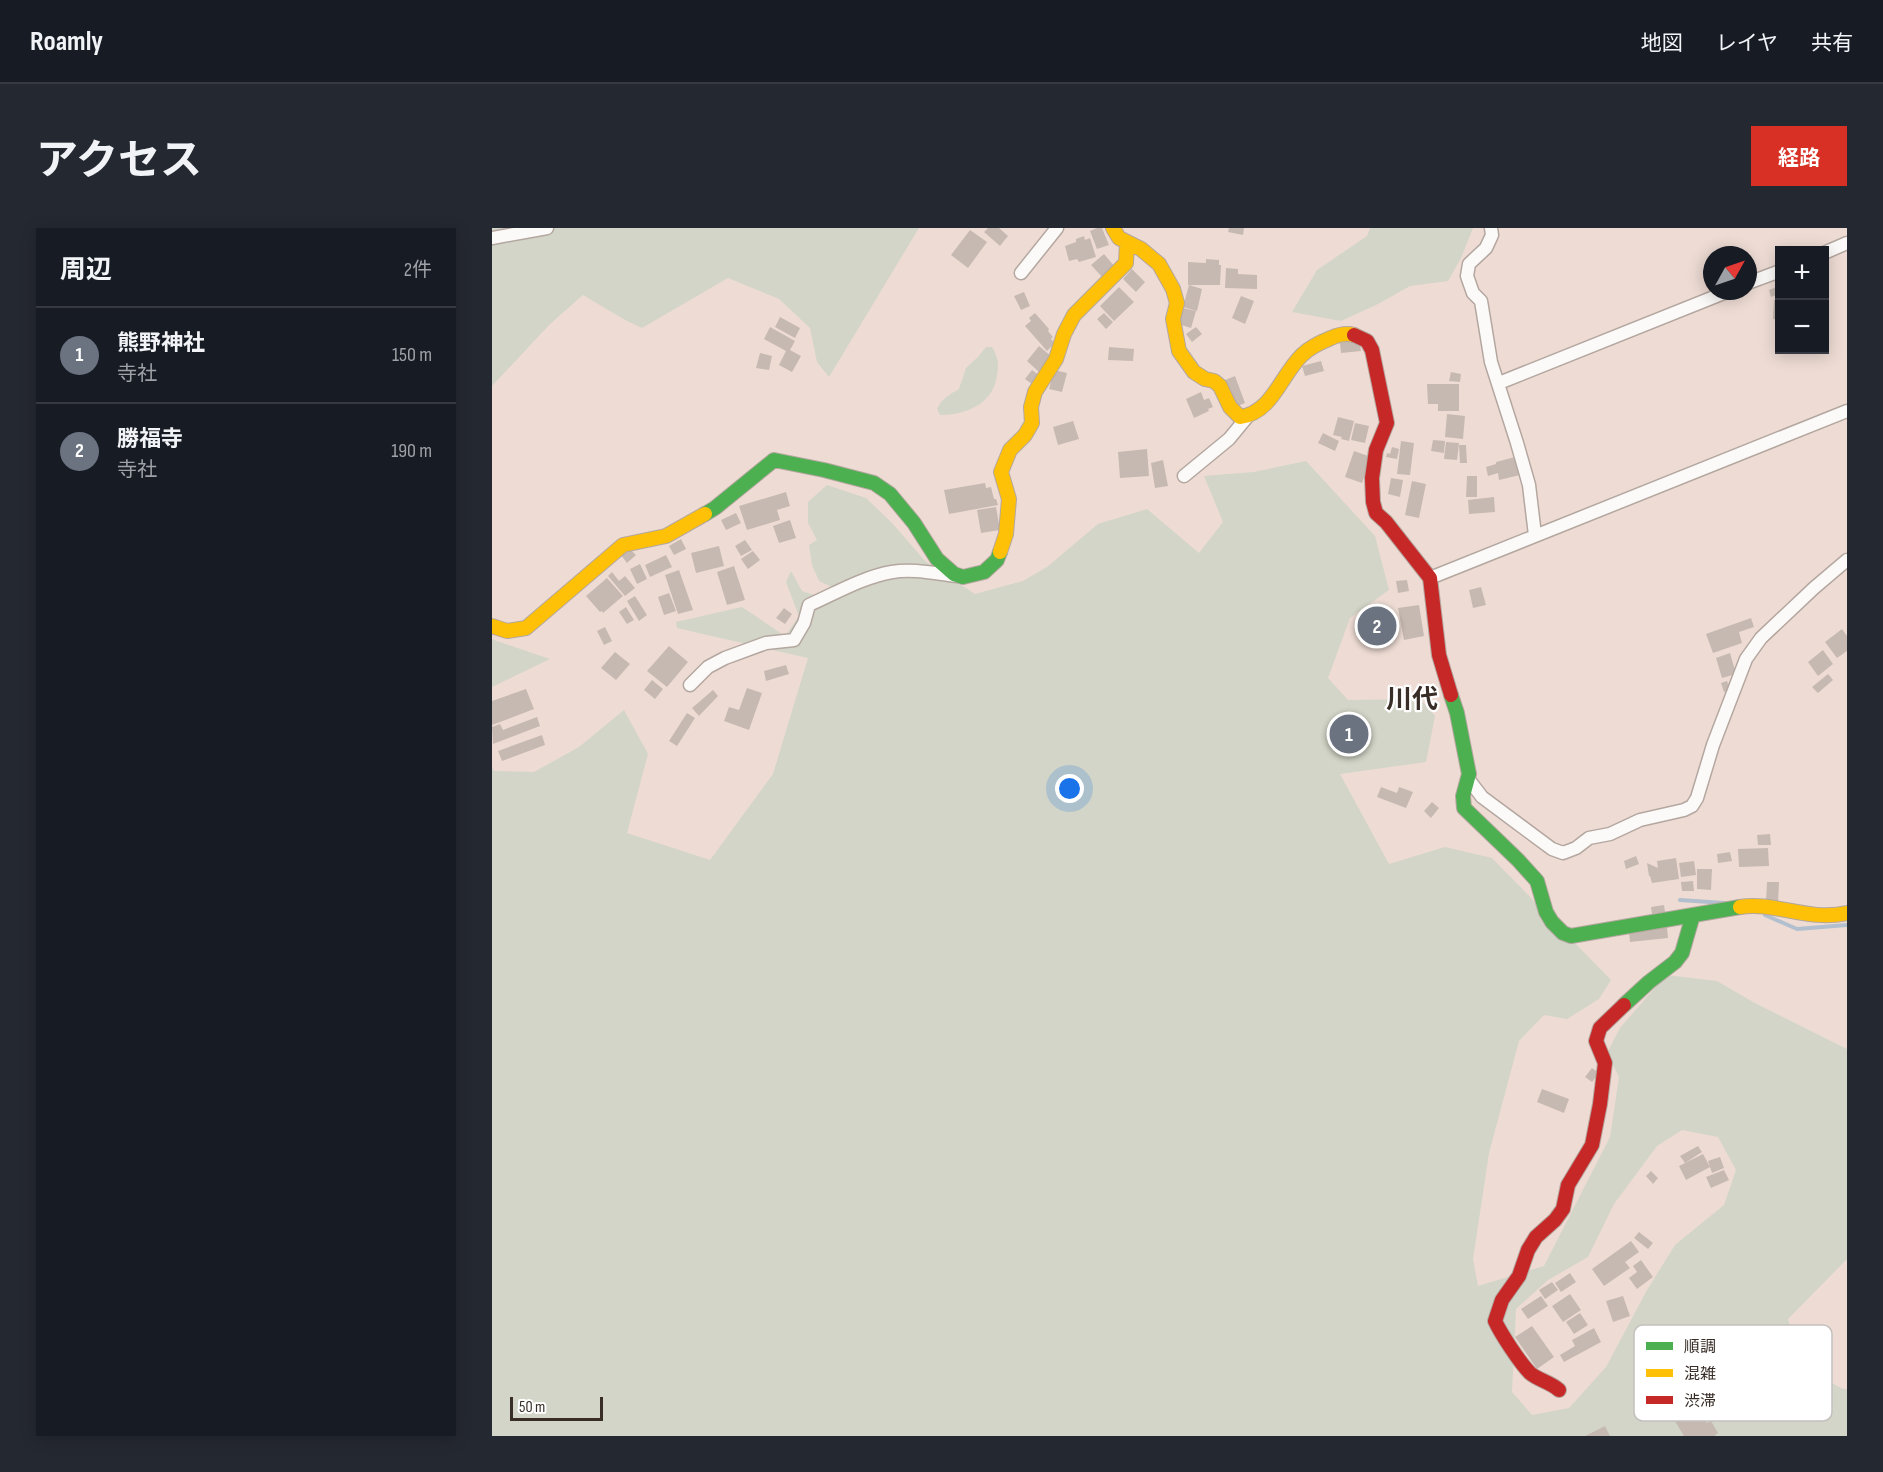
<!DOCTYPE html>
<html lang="ja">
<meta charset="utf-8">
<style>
:root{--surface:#171b24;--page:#242831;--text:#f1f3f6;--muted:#9ea1a6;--line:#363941;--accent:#d93025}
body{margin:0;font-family:"Sofia Sans Condensed","Noto Sans JP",sans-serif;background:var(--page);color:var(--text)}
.controls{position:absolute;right:18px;top:18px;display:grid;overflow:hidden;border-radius:0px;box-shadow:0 3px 15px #0003}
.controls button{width:54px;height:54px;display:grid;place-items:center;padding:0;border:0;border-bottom:2px solid var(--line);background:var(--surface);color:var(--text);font:30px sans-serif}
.compass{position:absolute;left:1211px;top:18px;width:54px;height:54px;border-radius:50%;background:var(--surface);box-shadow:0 3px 15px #0003;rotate:50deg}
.scale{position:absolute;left:18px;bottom:15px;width:93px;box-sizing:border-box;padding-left:6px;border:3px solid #382d27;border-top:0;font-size:16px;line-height:21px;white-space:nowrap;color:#382d27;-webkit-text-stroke:4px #fff;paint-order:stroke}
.you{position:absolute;left:578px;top:561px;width:21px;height:21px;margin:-15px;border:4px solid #fff;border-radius:50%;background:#1a73e8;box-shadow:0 0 0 9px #1a73e833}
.badge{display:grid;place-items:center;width:39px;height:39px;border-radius:50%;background:var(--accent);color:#fff;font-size:20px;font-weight:700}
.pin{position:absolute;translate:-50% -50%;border:3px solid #fff;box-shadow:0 2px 6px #0006}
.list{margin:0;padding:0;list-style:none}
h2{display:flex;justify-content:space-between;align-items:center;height:78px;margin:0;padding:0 24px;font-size:26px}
h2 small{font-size:20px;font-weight:400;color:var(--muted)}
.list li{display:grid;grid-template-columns:39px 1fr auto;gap:18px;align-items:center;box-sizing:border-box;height:96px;padding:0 24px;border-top:2px solid var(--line)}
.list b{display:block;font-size:22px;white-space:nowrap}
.list p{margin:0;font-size:20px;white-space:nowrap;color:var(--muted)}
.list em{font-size:20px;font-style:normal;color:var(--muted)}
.map{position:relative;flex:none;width:1355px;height:1208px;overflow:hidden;border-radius:0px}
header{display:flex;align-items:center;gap:36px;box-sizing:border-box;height:84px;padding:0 30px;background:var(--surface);border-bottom:2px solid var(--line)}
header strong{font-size:28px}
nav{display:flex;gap:33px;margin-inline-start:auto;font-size:21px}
.intro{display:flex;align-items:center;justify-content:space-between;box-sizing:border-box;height:144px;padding:0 36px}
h1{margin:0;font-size:42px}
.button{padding:15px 27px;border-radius:0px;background:var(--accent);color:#fff;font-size:21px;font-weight:700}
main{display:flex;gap:36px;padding:0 36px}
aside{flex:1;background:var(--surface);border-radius:0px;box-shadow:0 3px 15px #0003}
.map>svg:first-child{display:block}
.green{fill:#d2d5c7;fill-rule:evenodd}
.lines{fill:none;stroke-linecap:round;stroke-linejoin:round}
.stream{stroke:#b2bfce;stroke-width:4}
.building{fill:#c6b9b1}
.street-casing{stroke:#b4a7a0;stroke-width:15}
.fast-casing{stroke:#b4a7a0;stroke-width:16}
.slow-casing{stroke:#b4a7a0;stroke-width:16}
.jam-casing{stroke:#b4a7a0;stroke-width:16}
.street{stroke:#fcfaf9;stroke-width:12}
.fast{stroke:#4caf50;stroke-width:14}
.slow{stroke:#ffc107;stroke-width:14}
.jam{stroke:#c62828;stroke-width:14}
.labels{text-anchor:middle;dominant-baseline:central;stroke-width:4.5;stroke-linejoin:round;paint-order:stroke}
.quarter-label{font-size:26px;font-weight:bold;fill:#382d27;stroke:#fff}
.key{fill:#fff;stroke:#c3c0be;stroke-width:1.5}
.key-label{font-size:16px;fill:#382d27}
</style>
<header>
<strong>Roamly</strong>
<nav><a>地図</a><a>レイヤ</a><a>共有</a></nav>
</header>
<div class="intro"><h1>アクセス</h1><a class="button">経路</a></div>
<main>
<aside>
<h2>周辺<small>2件</small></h2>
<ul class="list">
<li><span class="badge" style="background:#6b7280">1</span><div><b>熊野神社</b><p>寺社</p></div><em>150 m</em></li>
<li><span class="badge" style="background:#6b7280">2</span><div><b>勝福寺</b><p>寺社</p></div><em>190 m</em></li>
</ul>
</aside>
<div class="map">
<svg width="1355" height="1208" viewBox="0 0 1355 1208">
<rect width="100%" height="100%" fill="#eedcd4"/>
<path class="green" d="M0 0H427L337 149 325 134 318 100 287 71 236 50 150 100 133 92 91 67 58 96 0 158Z
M878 0H981L969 30 956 53 918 58 886 76 849 93 800 84 825 42 875 8Z
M494 119H500C506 129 507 135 505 147 502 175 475 187 448 187L445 181C450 170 457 167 467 161L474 140 486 129Z
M814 233 883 308 897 362 858 390 836 450 856 472 928 471 943 488 934 534 848 546 897 636 953 619 1000 630 1119 752 1107 771 1075 791 1052 787 1027 813 997 925 981 1031 986 1058 1052 1038 1118 909 1127 849 1115 825 1128 800 1174 747 1225 753 1261 774 1355 821V1031L1296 1091 1311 1140 1351 1161H1355V1208H0V540L2 543 42 544 87 519 132 482 156 526 135 605 218 632 281 546 316 430 185 400 184 394 250 379 293 408 307 388 294 354 299 343 310 363 334 371 351 364 327 353 320 337 317 317 325 312 316 295V274L335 257 374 270 400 295 433 333 483 366 531 353 555 339 606 296 655 281 707 325 731 294 712 248 762 244ZM1190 902 1226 909 1244 942 1232 977 1183 1017 1155 1062 1114 1139 1077 1180 1040 1187 1020 1164 1024 1081 1056 1052 1096 1029 1122 976 1165 918Z
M0 411 2 412 58 431 0 459Z"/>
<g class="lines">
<path class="stream" d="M1188 672 1232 675
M1273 687 1305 701 1355 697"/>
</g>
<path class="building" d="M496 0H507L516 8 508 18 492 4Z
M605 0H610L617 17 605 21 598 3Z
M737 0H752L751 7 736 4Z
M478 2 495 14 476 40 459 27Z
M592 8 593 12 598 10 604 29 587 34 585 31 577 33 573 18 584 14V11Z
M612 26 623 39 611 50 599 37Z
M714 31 727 32V37H729L728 57H696V34L714 35Z
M734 40 746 41V46L765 47V61L733 60Z
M640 41 653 54 644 64 631 51Z
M697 57 710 61 705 83 691 79Z
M1287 58V66L1279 69 1277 62Z
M627 59 642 74 622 93 608 78Z
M532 64 538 78 529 82 522 68Z
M749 68 762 73 753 96 740 90Z
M1282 72H1287V92L1281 91Z
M691 80 704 83 699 100 686 96Z
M543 85 557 101 556 103 561 109 559 111 563 115 555 123 533 98 539 93 537 90Z
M612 85 621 94 614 101 605 91Z
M288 89 308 100 303 110 283 99Z
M278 99 303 113 298 122 309 128 300 144 287 137 294 123 272 111Z
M704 99 710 106 700 114 694 106Z
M862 112 868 115 869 123 849 125 848 115Z
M547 118 560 129 547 144 535 133Z
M617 119 642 121 641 133 616 132Z
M268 125 280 128 277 142 264 140Z
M829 133 832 143 813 148 810 138Z
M540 142 547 147 540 156 533 151Z
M562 142 575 145 570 164 557 161Z
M959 144 969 146 968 154 957 153Z
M743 148 753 175 743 179 733 152Z
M935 156H967V183H946V176H936Z
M709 164 712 172 717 170 721 179 716 181 717 183 702 190 694 171Z
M955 186 973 188 971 211 953 209Z
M846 189 862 193 857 213 849 211 850 209 841 207Z
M581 193 587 211 566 217 561 199Z
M863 195 877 198 873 215 859 212Z
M831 205 847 213 843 223 826 215Z
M941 212 953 213 952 225 939 223Z
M909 213 922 215 918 247 905 246Z
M954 214 967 215 965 232 952 231Z
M967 217H974L975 235H968Z
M900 219 907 221 905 231 894 229 895 225 898 226Z
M655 221 657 248 628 250 626 224Z
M862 223 879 229 870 255 853 249Z
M1023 229 1028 247 1007 252 1006 245 996 248 994 239 1004 236V234Z
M671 232 676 258 663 260 659 235Z
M975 248H985V269H974Z
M899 250 911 252 908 269 896 266Z
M920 253 934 256 927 290 913 287Z
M493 255 494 260 499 259 502 271H504L506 277 457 286 452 262Z
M294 264 298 278 285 282 288 292 255 302 247 278Z
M1002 269 1003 284 977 286 976 272Z
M504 279 508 302 489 305 485 282Z
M244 285 249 295 234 302 229 292Z
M298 292 304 310 287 315 281 298Z
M189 311 194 321 182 327 177 318Z
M253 312 260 322 249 328 243 318Z
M227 318 232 338 204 345 199 325Z
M137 320 144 327 135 335 128 326Z
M261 323 268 332 256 341 249 331Z
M174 327 180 339 158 349 153 337Z
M148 336 155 351 145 356 138 341Z
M242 338 253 372 235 377 225 344Z
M187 342 201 382 186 386 173 347Z
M120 344 127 353 133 348 143 360 133 368 116 348Z
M115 350 131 368 111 385 110 383 108 384 94 368Z
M915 352 917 363 906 365 904 353Z
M989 359 994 377 981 380 977 362Z
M177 365 184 383 172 387 166 369Z
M143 368 155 387 147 393 135 373Z
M927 377 932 408 912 412 906 380Z
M134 379 142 392 135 396 127 384Z
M292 380 300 386 293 396 284 390Z
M1259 390 1262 399 1247 404 1250 415 1221 425 1214 406Z
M113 399 120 413 112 417 105 403Z
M1350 401 1355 408V423L1345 430 1333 414Z
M177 418 196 434 175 459 155 443Z
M1331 422 1341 436 1326 448 1316 434Z
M123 424 138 436 124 452 109 440Z
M1238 425 1244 446 1230 450 1224 430Z
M294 437 297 446 274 453 272 443Z
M1336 446 1341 452 1326 465 1320 459Z
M160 452 171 461 163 471 152 462Z
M1235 453 1238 462 1232 464 1229 455Z
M255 460 270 465 257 502 232 493 237 479 247 482Z
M34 461 42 481 0 497V473Z
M221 462 226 468 207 488 200 480Z
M195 485 203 490 185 518 177 513Z
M45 489 48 498 1 516 0 499 8 496 11 502Z
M853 496 866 501 860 516 847 511Z
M50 507 53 517 10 533 6 523Z
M889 559 905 565 907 559 921 564 914 580 885 569Z
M940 574 947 580 939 590 932 583Z
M1278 606 1279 617H1266L1265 607Z
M1276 620 1277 638 1247 639 1246 621Z
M1238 624 1240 633 1226 635 1225 626Z
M1144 628 1147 636 1134 641 1132 633Z
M1184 630 1187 651 1160 655 1158 648H1157L1155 635 1166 640 1165 633Z
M1202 633 1204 647 1189 649 1187 635Z
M1205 641H1220L1219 662 1205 661Z
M1201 653 1202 663H1190L1189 654Z
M1275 654H1287L1286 675 1274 674Z
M1172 677 1173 684 1160 686 1159 679Z
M1175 699 1176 710 1138 714 1137 704Z
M1100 840 1107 845 1100 854 1093 849Z
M1050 861 1077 871 1072 885 1045 874Z
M1206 918 1210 924 1193 935 1188 928Z
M1211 926 1218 939 1194 952 1187 938Z
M1228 929 1232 940 1220 945 1216 933Z
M1232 942 1237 952 1219 960 1214 949Z
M1159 943 1166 950 1161 956 1154 948Z
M1147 1004 1161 1015 1156 1021 1142 1010Z
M1139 1013 1147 1024 1133 1034 1138 1040 1112 1058 1100 1041Z
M1149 1032 1161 1049 1145 1061 1137 1050 1145 1044 1141 1038Z
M1078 1045 1084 1054 1069 1064 1063 1055Z
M1060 1054 1066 1062 1053 1071 1047 1062Z
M1078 1066 1089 1082 1071 1094 1060 1078Z
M1049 1068 1056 1078 1036 1091 1029 1081Z
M1131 1068 1138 1088 1121 1094 1114 1073Z
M1088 1085 1096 1097 1082 1106 1074 1094Z
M1040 1098 1062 1129 1045 1141 1023 1109Z
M1102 1100 1109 1114 1072 1134 1068 1127 1083 1118 1080 1112Z
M1205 1179 1215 1195 1219 1193 1226 1205 1222 1208H1192L1183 1193Z
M1113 1198 1118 1208H1093Z"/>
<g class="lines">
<defs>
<path id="street" d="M999 0 1000 7 994 20 977 36 975 48 981 65 989 73 999 134 1025 215 1037 257 1043 307
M0 10 55 0
M1332 25 1355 15
M529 45 565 0
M1256 55 1288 43
M1007 155 1237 63
M692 248 737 211 756 188
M938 350 1355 183
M198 457 216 439 233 430 274 415 302 412 312 395 317 377C344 365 371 349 400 344 422 340 445 346 466 348
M977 552 990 569 1060 621 1071 625 1084 620 1097 610 1118 606 1148 592 1192 582 1200 578 1205 570 1221 517 1254 431 1269 410 1322 360 1355 332"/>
<path id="fast" d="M213 286 223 280 282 232 332 242 382 255 398 266 422 295 445 331 462 346 471 349 492 344 505 332 508 324
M959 467 965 485 977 546 971 568 972 580 1026 632 1045 653 1054 684 1060 694 1071 705 1079 708 1248 679
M1132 777 1157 754 1183 734 1190 725 1201 687"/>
<path id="slow" d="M621 0 627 10 649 21 667 36 681 61 685 75 681 91 687 123 702 144 713 151 722 153 728 158 738 179 748 189C780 185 789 147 810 127 818 119 829 114 839 110 846 107 855 105 862 107
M508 324 514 306 517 271 509 244 518 222 533 207 540 195 539 179 543 164 564 131 572 106 582 87 634 35 635 14
M0 398 15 403 34 400 131 317 174 308 213 286
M1248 679C1282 673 1316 694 1355 685"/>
<path id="jam" d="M862 107 875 113 880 122 895 195 884 222 880 250 881 274 884 285 894 294 938 350 947 427 959 467
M1067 1162C1058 1154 1046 1152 1038 1145 1028 1135 1009 1106 1003 1093L1010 1072 1027 1048 1036 1022 1044 1009 1063 992 1071 981 1076 957 1100 917 1108 876 1113 835 1104 813 1108 800 1132 777"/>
</defs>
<use href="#street" class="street-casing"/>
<use href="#fast" class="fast-casing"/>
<use href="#slow" class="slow-casing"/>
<use href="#jam" class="jam-casing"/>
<use href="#street" class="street"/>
<use href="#fast" class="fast"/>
<use href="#slow" class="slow"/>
<use href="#jam" class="jam"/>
</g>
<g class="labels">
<g class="quarter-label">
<text x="920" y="472">川代</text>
</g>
</g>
<rect x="1142" y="1097" width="198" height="96" rx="9" class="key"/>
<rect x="1154" y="1114" width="27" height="8" fill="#4caf50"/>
<rect x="1154" y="1141" width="27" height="8" fill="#ffc107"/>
<rect x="1154" y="1168" width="27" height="8" fill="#c62828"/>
<g class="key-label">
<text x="1192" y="1124">順調</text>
<text x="1192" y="1151">混雑</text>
<text x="1192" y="1178">渋滞</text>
</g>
</svg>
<div class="controls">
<button>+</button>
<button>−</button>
</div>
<svg class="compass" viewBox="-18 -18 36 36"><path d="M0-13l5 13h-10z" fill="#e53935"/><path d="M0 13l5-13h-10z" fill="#9ea1a6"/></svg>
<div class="scale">50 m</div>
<div class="you"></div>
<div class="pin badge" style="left:857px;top:506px;background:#6b7280">1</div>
<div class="pin badge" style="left:885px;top:398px;background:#6b7280">2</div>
</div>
</main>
